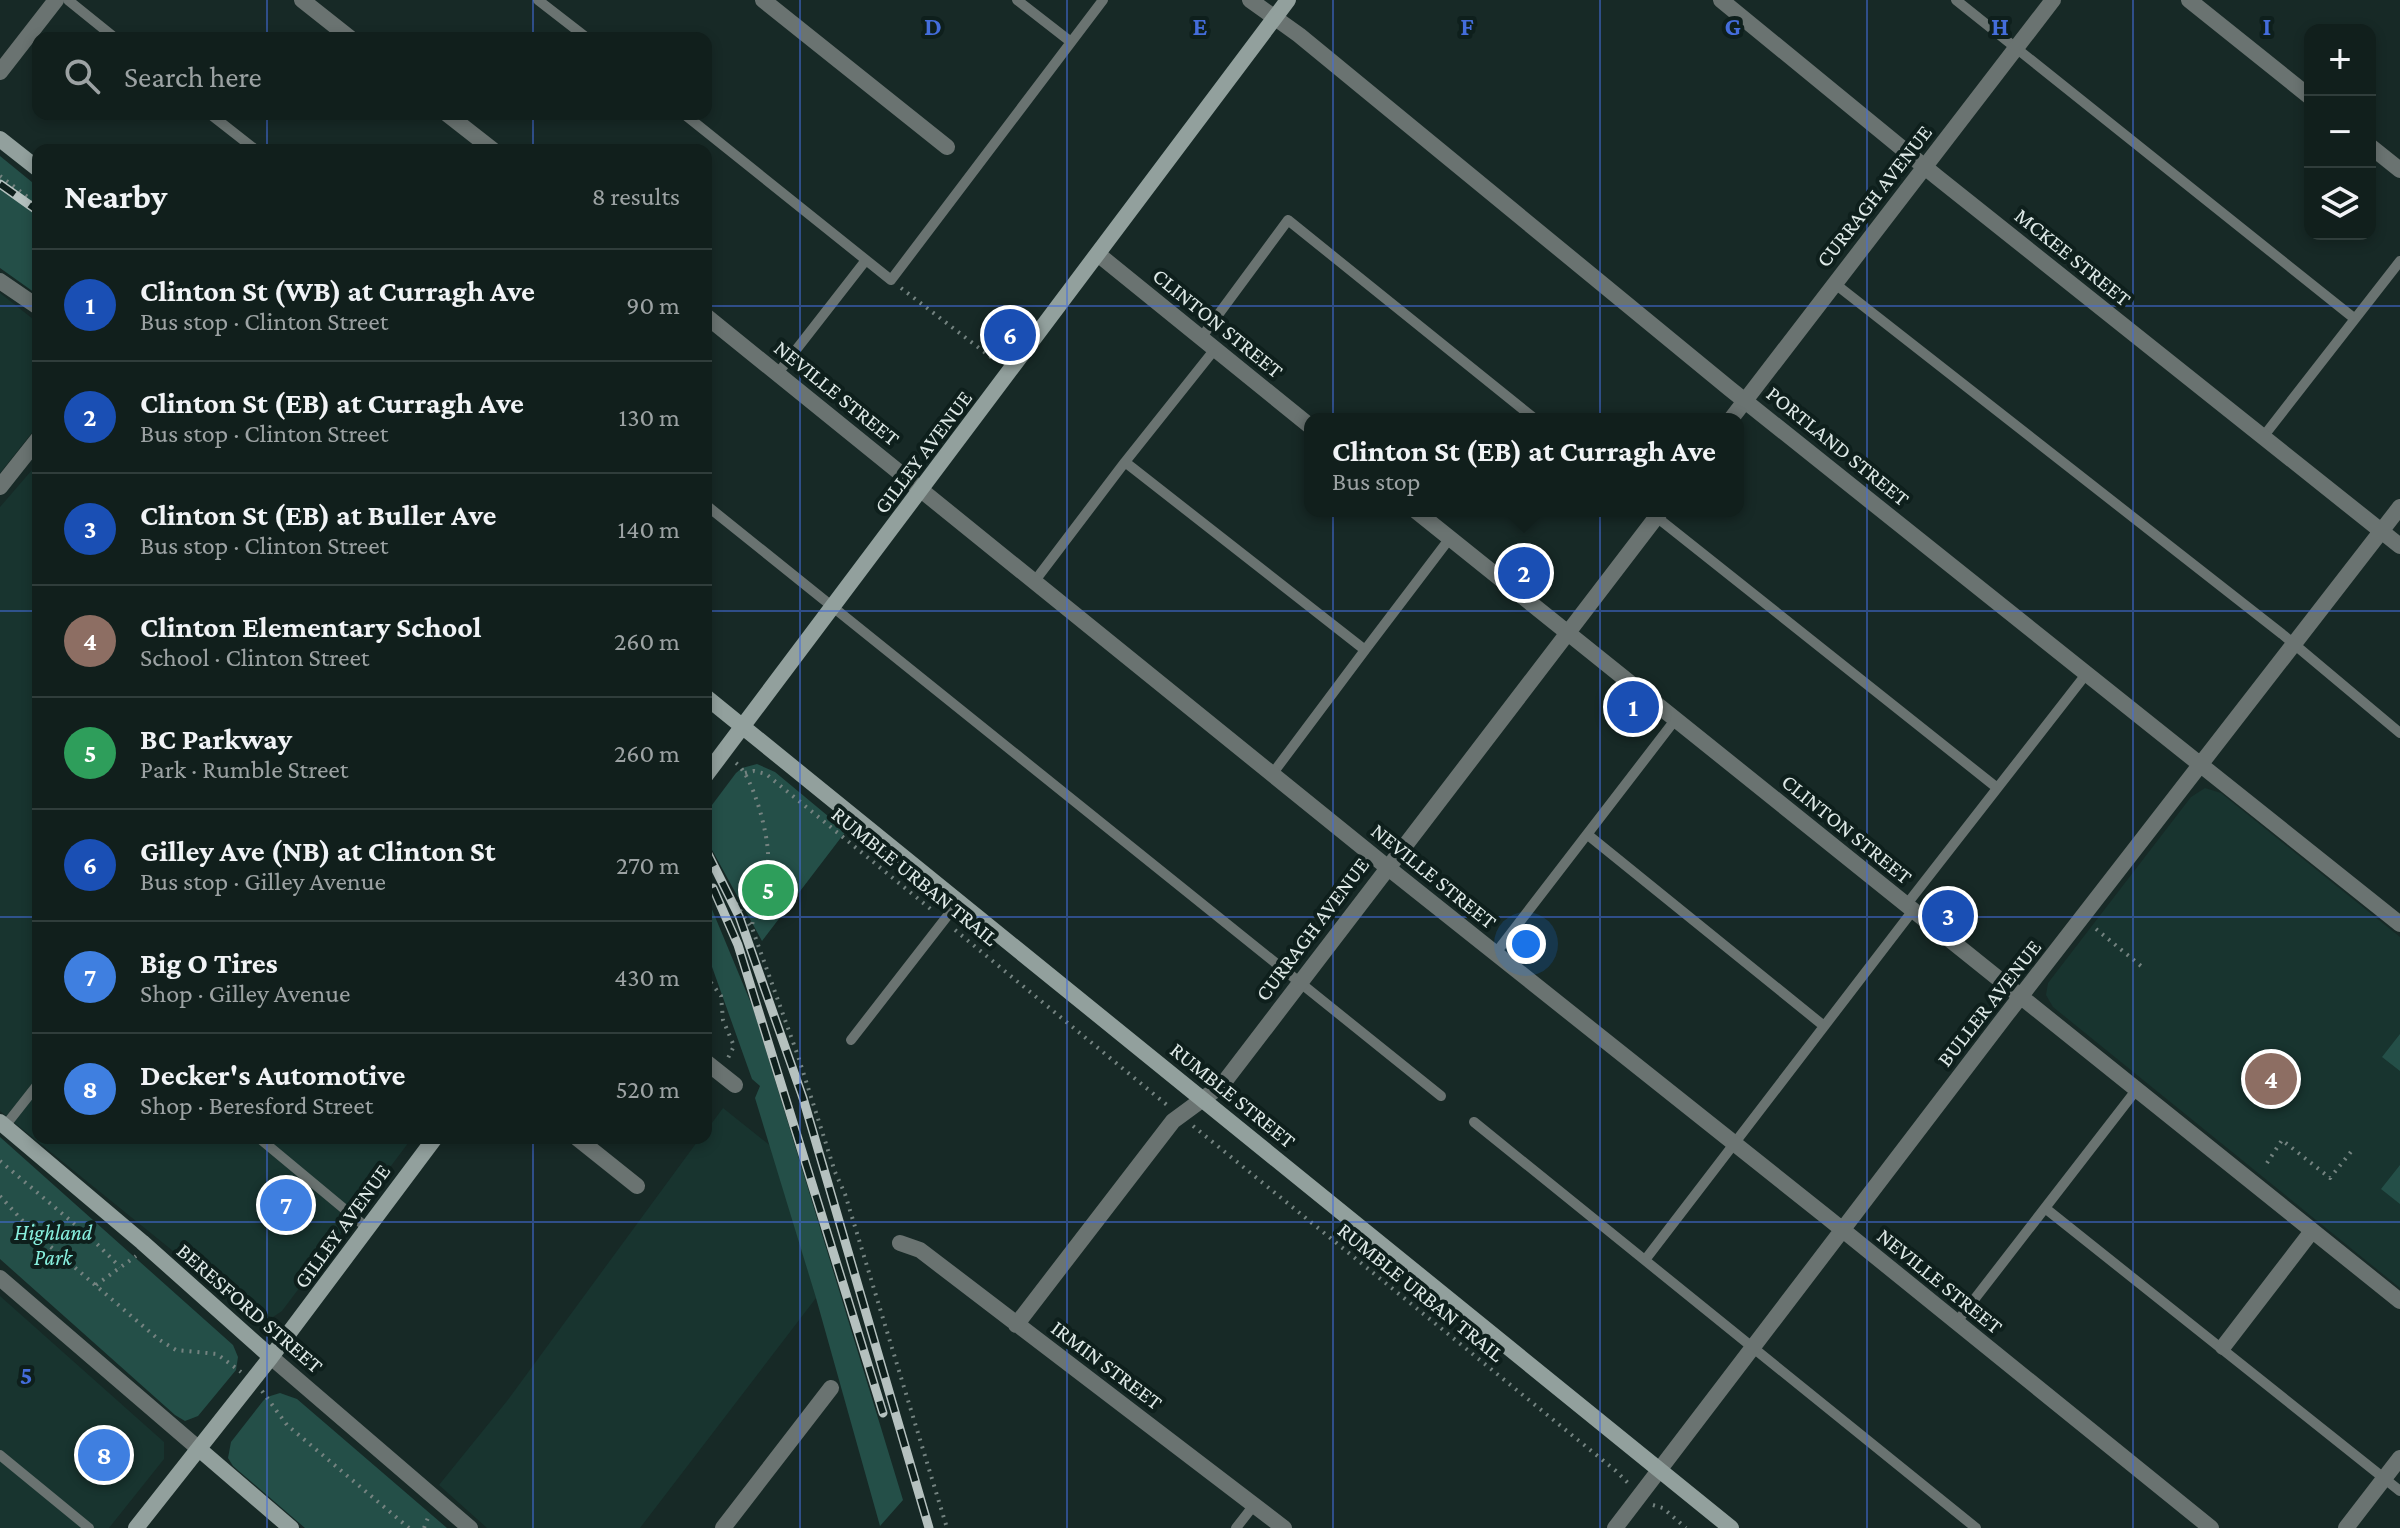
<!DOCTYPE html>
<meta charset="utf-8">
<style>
:root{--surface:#111f1c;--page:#1e2c29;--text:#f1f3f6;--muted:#9ca2a3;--line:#303d3b;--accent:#bca0f2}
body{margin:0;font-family:"Crimson Pro",serif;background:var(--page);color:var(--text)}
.controls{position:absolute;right:24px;top:24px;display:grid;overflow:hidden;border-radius:16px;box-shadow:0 4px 12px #0003}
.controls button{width:72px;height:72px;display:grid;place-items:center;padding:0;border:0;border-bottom:2px solid var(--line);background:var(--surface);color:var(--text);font:40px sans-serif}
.you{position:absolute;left:1526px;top:944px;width:28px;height:28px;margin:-20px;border:6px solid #fff;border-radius:50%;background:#1a73e8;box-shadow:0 0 0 12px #1a73e833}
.badge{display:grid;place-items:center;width:52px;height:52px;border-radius:50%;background:var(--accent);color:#fff;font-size:26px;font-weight:700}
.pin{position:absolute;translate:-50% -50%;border:4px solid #fff;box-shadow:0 2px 8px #0006}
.popup{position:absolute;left:1304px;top:413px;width:440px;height:104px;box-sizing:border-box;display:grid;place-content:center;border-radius:16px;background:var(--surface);filter:drop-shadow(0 2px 6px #0005);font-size:26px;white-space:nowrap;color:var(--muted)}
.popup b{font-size:30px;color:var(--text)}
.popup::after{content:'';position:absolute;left:50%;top:100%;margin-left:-16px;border:16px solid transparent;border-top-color:var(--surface)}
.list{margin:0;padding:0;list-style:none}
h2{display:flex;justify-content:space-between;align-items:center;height:104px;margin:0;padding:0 32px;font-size:34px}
h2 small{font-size:26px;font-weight:400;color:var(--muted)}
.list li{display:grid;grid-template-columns:52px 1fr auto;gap:24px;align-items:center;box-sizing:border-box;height:112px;padding:0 32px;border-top:2px solid var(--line)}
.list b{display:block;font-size:30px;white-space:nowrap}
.list p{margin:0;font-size:26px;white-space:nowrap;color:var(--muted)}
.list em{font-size:26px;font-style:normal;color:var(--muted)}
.icon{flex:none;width:44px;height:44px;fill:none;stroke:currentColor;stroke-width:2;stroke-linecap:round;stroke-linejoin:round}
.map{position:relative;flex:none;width:2400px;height:1528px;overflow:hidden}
.search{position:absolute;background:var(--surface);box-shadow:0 4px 12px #0003;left:32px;top:32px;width:680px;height:88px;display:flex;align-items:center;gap:20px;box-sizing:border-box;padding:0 28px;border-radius:16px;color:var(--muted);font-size:30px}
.panel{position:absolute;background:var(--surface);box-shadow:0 4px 12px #0003;left:32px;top:144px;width:680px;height:1000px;border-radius:16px}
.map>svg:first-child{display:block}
.built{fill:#18342f}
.green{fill:#244f48}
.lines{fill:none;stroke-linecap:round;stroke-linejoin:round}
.path{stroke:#748380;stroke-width:4;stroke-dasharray:2 6;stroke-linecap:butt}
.lane{stroke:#6a7371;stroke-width:10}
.street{stroke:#6a7371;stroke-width:16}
.secondary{stroke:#92a09d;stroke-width:16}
.rail-casing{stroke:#b5c1bf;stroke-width:9}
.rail{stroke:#0e1f1c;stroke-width:6;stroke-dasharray:18;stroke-linecap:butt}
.grid{fill:none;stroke:#446ddb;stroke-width:2;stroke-opacity:0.55}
.labels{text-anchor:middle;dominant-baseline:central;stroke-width:8;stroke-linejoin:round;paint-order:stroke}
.street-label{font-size:22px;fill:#dee9e7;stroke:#0e1f1c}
.park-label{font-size:22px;font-style:italic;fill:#88f0df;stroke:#0e1f1c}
.grid-label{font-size:26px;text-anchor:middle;font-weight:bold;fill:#446ddb;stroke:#0e1f1c;stroke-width:8;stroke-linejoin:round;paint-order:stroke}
</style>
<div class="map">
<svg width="2400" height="1528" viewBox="0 0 2400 1528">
<rect width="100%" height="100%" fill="#172926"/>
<path class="built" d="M0 293 38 323V425L0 473Z
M38 463V1138H412L282 1311 273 1317 252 1313 236 1302 0 1111V507Z
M2205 788 2221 793 2400 937V1288L2053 1007 2046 995 2048 983 2191 797Z
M723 1108 772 1147 816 1298 640 1528H487L439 1485 507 1401 700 1138H706V1131Z
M0 1296 164 1442V1459L109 1528H0Z"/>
<path class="green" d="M0 156 38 187V295L0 268Z
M757 764 775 772 846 831 762 941 706 839V813L736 773 742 768Z
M706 895 753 1008 903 1500 880 1526 816 1298 755 1098 760 1086 752 1079 706 950Z
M2400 1034V1071L2382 1057Z
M0 1137 233 1345 238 1357 236 1370 198 1416 185 1421 175 1415 0 1259Z
M2400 1165V1204L2381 1189Z
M280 1393 297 1399 447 1528H305L233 1466 228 1458 231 1442 263 1401 267 1397Z"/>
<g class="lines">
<path class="path" d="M0 176 38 205
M901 288 996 361
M736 763C753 776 768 833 768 855 769 876 753 904 752 928L798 1056 835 1172 845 1194 947 1528
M745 773 754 771 766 774 933 911
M706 856 750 926
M2096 929 2141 966
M955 930 1167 1105
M706 976 721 996 723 1020 734 1046 727 1060
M1193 1126 1616 1471 1628 1483
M0 1161 91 1238 120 1267
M2267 1163 2282 1140 2330 1178 2354 1148
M0 1196 30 1229 158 1339 176 1350 217 1354 241 1372
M96 1285 136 1256
M262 1391 287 1425 409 1528
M1653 1505 1663 1508 1686 1528
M424 1528 429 1515"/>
<path class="lane" d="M68 0 115 38
M538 0 587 38
M1017 0 1071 42
M1956 0 2355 319
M210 114 256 150
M684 114 891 280 1103 0
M1834 283 2282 634 2400 733
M1201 338 1288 220 1535 419
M778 373 866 260
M2263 437 2400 261
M1125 462 1365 650 1450 538
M706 505 1441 1096
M1649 511 1996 787
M1034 582 1125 462 1215 349
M1273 773 1365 650
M1588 835 1824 1026
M1907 904 2087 673
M1495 954 1675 720
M851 1040 959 901
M1474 1122 1976 1528
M5 1126 38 1084
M259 1138 366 1227
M2045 1208 2400 1491
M1645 1260 1914 909
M1956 1323 2137 1089
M0 1455 89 1528
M1236 1528 1254 1505"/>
<path class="street" d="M302 0 350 38
M763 0 947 147
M1250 0 1299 35 1730 389 2400 924
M1721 0 1937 177 2400 546
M2189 0 2310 97
M0 72 56 0
M447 114 493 150
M2370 146 2400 170
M1099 255 1310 426
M0 281 38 307
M706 316 1387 867 1828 1218 2211 1528
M1731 419 2053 0
M0 487 38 439
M1416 511 2400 1301
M706 1062 735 1085
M577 1138 637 1186
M900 1243 920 1250 1284 1528
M0 1278 199 1449
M1016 1325 1173 1121 1222 1085 1661 511
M2223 1347 2312 1231
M271 1357 470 1528
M723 1528 831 1388
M1615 1528 2007 1014 2400 507
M2346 1528 2400 1458"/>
<path class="secondary" d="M0 139 38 169
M706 697 1731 1528
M706 775 1288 0
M0 1122 142 1242 271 1357
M199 1449 291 1528
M136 1528 271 1357 435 1138"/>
<defs>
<path id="rail" d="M0 184 38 211
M706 850 739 916 803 1098 929 1528
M713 888 738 945 883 1413"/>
</defs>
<use href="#rail" class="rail-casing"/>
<use href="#rail" class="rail"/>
</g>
<path class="grid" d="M267 0V38M533 0V38M800 0V1528M1067 0V1528M1333 0V1528M1600 0V1528M1867 0V1528M2133 0V1528M267 114V150M533 114V150M0 306H38M706 306H2400M0 611H38M706 611H2400M0 917H38M706 917H2400M267 1138V1528M533 1138V1528M0 1222H2400"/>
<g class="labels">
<g class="street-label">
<text transform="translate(1874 196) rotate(-52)">CURRAGH AVENUE</text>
<text transform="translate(2073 257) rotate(39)">MCKEE STREET</text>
<text transform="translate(1218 323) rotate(39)">CLINTON STREET</text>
<text transform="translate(837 393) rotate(39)">NEVILLE STREET</text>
<text transform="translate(1838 446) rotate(39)">PORTLAND STREET</text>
<text transform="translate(923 452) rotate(-53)">GILLEY AVENUE</text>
<text transform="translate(1847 829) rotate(39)">CLINTON STREET</text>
<text transform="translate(915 876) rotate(39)">RUMBLE URBAN TRAIL</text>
<text transform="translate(1434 876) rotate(39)">NEVILLE STREET</text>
<text transform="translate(1312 929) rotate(-53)">CURRAGH AVENUE</text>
<text transform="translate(1989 1003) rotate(-52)">BULLER AVENUE</text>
<text transform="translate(1233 1095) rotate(39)">RUMBLE STREET</text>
<text transform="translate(342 1226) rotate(-54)">GILLEY AVENUE</text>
<text transform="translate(1940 1281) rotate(39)">NEVILLE STREET</text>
<text transform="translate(1421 1292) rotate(39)">RUMBLE URBAN TRAIL</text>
<text transform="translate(250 1308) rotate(41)">BERESFORD STREET</text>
<text transform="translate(1107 1365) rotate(37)">IRMIN STREET</text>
</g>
<g class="park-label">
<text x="53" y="1232">Highland<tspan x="53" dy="25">Park</tspan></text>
</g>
</g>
<g class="grid-label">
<text x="933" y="35">D</text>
<text x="1200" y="35">E</text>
<text x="1467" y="35">F</text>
<text x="1733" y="35">G</text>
<text x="2000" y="35">H</text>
<text x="2267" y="35">I</text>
<text x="26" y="1384">5</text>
</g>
</svg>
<div class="controls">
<button>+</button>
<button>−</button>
<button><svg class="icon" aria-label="layers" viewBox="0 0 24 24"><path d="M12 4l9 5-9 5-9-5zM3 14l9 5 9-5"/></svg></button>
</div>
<div class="you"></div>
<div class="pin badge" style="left:1633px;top:707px;background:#1a4fb4">1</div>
<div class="pin badge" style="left:1524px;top:573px;background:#1a4fb4">2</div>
<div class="popup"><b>Clinton St (EB) at Curragh Ave</b>Bus stop</div>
<div class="pin badge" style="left:1948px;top:916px;background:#1a4fb4">3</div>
<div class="pin badge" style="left:2271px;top:1079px;background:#8d6e63">4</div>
<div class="pin badge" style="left:768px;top:890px;background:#2e9e5b">5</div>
<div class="pin badge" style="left:1010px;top:335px;background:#1a4fb4">6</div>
<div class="pin badge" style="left:286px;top:1205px;background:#3f7fe0">7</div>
<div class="pin badge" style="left:104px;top:1455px;background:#3f7fe0">8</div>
<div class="search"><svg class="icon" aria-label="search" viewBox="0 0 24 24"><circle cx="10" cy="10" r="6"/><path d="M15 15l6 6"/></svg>Search here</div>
<section class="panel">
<h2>Nearby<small>8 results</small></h2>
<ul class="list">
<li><span class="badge" style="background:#1a4fb4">1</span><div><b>Clinton St (WB) at Curragh Ave</b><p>Bus stop · Clinton Street</p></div><em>90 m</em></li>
<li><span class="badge" style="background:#1a4fb4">2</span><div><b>Clinton St (EB) at Curragh Ave</b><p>Bus stop · Clinton Street</p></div><em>130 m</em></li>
<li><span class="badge" style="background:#1a4fb4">3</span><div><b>Clinton St (EB) at Buller Ave</b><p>Bus stop · Clinton Street</p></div><em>140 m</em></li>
<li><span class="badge" style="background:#8d6e63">4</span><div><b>Clinton Elementary School</b><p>School · Clinton Street</p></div><em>260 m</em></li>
<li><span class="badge" style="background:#2e9e5b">5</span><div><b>BC Parkway</b><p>Park · Rumble Street</p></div><em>260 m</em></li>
<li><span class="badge" style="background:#1a4fb4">6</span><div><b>Gilley Ave (NB) at Clinton St</b><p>Bus stop · Gilley Avenue</p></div><em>270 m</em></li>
<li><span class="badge" style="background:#3f7fe0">7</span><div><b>Big O Tires</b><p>Shop · Gilley Avenue</p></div><em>430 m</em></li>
<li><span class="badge" style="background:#3f7fe0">8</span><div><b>Decker's Automotive</b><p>Shop · Beresford Street</p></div><em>520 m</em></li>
</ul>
</section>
</div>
